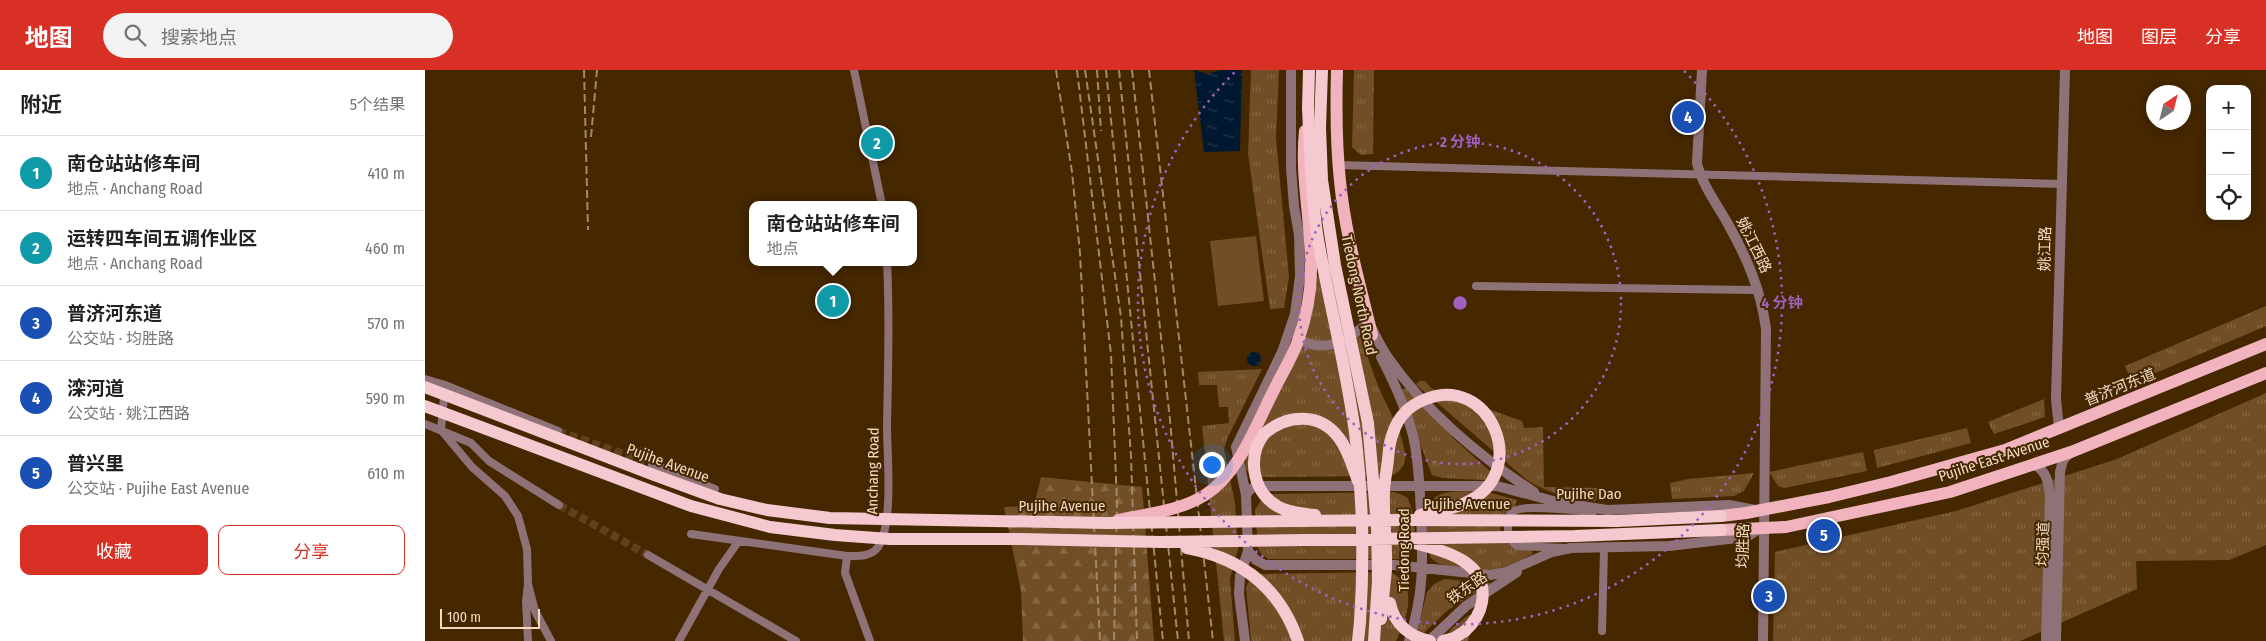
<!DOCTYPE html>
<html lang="zh">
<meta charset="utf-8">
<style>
:root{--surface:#fff;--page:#f2f2f2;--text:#202124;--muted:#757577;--line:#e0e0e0;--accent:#d93025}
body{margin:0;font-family:"Fira Sans Condensed","Noto Sans SC",sans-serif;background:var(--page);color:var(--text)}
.controls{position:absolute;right:15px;top:15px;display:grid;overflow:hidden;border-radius:10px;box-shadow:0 2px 12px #0003}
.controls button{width:45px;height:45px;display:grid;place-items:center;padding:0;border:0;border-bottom:1px solid var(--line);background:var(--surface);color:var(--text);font:25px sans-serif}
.compass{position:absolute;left:1721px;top:15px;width:45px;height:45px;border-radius:50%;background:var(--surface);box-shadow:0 2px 12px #0003;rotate:35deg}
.scale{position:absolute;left:15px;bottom:12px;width:100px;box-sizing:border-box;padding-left:5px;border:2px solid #f2dac2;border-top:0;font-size:14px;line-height:18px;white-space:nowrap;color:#f2dac2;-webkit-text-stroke:4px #452700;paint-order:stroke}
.you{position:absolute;left:786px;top:394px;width:18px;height:18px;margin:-12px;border:4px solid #fff;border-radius:50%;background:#1a73e8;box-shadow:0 0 0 8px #1a73e833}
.badge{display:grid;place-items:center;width:32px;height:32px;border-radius:50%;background:var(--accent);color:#fff;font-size:16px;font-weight:700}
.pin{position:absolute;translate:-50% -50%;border:2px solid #fff;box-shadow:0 1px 5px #0006}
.popup{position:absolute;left:324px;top:131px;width:168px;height:65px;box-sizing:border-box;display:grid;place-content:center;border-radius:10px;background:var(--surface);filter:drop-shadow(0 1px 4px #0005);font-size:16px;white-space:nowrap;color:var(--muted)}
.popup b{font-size:19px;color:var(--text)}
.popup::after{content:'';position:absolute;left:50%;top:100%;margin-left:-10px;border:10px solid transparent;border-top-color:var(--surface)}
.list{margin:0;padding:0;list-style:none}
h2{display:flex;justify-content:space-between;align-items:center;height:65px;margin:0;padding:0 20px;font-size:21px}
h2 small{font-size:16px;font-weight:400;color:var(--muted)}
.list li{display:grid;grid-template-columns:32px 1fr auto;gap:15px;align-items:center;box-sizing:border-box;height:75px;padding:0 20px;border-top:1px solid var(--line)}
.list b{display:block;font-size:19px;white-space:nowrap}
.list p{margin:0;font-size:16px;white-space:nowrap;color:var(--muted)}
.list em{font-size:16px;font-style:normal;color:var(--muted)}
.actions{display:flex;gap:10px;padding:15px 20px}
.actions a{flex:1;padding:11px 0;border:1px solid var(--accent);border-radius:10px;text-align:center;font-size:18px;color:var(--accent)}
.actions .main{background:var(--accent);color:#fff}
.icon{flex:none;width:28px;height:28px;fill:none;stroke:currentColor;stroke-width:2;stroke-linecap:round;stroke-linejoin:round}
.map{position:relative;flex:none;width:1841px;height:571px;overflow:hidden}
header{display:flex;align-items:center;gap:30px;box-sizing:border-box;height:70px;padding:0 25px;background:var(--accent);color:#fff}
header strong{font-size:24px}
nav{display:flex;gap:28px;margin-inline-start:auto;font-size:18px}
.search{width:350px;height:45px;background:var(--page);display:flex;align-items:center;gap:12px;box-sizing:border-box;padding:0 18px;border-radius:28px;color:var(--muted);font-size:19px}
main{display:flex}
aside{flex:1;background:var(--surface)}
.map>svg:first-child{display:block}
.grass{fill:url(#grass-tufts)}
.forest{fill:url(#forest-firs)}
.pitch{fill:#714e26}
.water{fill:url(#water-ripples)}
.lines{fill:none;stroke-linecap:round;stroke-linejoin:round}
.minor-tunnel{stroke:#5f421d;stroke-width:8;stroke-dasharray:8 4;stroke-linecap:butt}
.minor{stroke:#8f7277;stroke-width:8}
.tertiary{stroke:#8f7277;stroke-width:10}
.primary{stroke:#f1b4bf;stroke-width:12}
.trunk{stroke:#f6c8d0;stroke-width:12}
.rail{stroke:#a3896a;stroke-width:2;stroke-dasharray:8 4;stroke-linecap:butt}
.primary-bridge{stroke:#f1b4bf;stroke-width:12}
.trunk-bridge{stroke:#f6c8d0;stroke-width:12}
.ring{fill:none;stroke:#9f60c0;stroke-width:2.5;stroke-dasharray:2.5 5}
.labels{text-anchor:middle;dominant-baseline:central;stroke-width:4;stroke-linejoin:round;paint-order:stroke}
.street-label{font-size:15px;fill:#f2dac2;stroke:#452700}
.centre{fill:#9f60c0;stroke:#452700;stroke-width:2.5}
.ring-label{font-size:15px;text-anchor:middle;font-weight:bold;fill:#9f60c0;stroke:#452700;stroke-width:4;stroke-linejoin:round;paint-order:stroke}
</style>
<header>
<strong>地图</strong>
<div class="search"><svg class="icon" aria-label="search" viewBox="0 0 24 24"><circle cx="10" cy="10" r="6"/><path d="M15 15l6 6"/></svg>搜索地点</div>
<nav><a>地图</a><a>图层</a><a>分享</a></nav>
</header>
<main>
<aside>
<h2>附近<small>5个结果</small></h2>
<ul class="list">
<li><span class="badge" style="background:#0f9aa8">1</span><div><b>南仓站站修车间</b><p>地点 · Anchang Road</p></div><em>410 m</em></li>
<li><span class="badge" style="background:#0f9aa8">2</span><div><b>运转四车间五调作业区</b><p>地点 · Anchang Road</p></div><em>460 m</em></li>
<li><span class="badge" style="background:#1a4fb4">3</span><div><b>普济河东道</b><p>公交站 · 均胜路</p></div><em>570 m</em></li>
<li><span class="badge" style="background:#1a4fb4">4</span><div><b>滦河道</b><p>公交站 · 姚江西路</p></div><em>590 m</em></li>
<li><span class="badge" style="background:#1a4fb4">5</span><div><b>普兴里</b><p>公交站 · Pujihe East Avenue</p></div><em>610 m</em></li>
</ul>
<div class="actions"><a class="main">收藏</a><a>分享</a></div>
</aside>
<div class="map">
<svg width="1841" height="571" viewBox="0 0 1841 571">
<defs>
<pattern id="grass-tufts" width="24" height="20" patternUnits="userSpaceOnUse" patternTransform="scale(1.25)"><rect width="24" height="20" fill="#714e26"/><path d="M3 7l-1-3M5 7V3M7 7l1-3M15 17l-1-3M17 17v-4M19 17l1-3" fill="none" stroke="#866744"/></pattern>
<pattern id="forest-firs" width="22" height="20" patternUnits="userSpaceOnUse" patternTransform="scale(1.25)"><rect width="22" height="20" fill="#714e26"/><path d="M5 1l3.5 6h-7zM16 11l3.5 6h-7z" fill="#866744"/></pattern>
<pattern id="water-ripples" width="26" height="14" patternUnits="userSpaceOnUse" patternTransform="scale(1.25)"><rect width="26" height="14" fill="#001830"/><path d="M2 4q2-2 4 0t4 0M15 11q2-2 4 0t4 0" fill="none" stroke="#26394c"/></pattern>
</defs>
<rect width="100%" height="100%" fill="#452700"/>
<path class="grass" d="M826 0H854L851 68 864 207 859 238 845 239 823 84Z
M929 0H949L948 84 936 85 927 77Z
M890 205 894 206 908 272 894 273 879 269Z
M1841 236V256L1707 313 1700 296Z
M935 266C942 283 947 301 954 318 962 338 977 360 980 383 982 394 975 403 965 406L835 407 826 405 820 398 821 386 876 275C897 286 918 280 935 266Z
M837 299 802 369 799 379 810 433 813 478 805 509 810 571H799L777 356 804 353 803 337H794L792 315H774L773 302Z
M995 311H1000L1007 319 1097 351 1099 358 1118 357 1119 417 1173 418 1171 431C1145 430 1125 424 1102 410L995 318 991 314Z
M986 318 1028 368 1076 411 1017 408 1007 405 979 333 978 319Z
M1841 323V475L1804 490 1711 491 1712 519 1595 571H1348L1350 482 1531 441 1692 389Z
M1619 329 1620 347 1569 364 1563 352Z
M1542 358 1546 373 1452 398 1449 380Z
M1438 382 1442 401 1359 418 1353 416 1344 402Z
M1329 403 1319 421 1309 426 1247 429 1245 413 1263 409Z
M969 422 982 427C989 440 994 469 984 482 981 485 977 487 973 489H844L837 485 833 478 830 440 840 424Z
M1062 422 1092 430 1090 436 1079 444 1075 459C1083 475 1088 479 1106 480L1108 484C1075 500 1069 503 1032 497 1024 496 1013 495 1007 489 1000 482 1000 447 1003 437 1004 433 1008 428 1012 426 1026 419 1047 422 1062 422Z
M966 502 980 512C988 533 980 551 971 571H826L821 517 828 504Z
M1019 509 1066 513 1023 540 990 571 1002 522 1009 514Z
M1044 545 1050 546 1043 571H1018L1026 559Z"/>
<path class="forest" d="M616 407 717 417 729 571H598L596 521 579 437 609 436Z"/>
<path class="pitch" d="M831 166 839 231 793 236 785 171Z"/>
<path class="water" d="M769 0 783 4 795 0H817L815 81 779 82Z
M822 289a7 7 0 1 1 14 0a7 7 0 1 1-14 0Z"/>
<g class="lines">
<path class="minor-tunnel" d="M133 361 227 394
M134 435 223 485"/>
<path class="minor" d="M429 0 457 135
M913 95 1637 114
M1051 216 1327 220
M0 309 20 315 16 360
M20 315 133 361
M0 354 46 373 64 391 134 435
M16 360 47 397 80 426 93 446 102 479 103 514
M227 394 290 419
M266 464 422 486C433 486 446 487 453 477 469 453 462 386 462 356 463 301 465 247 462 192
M1140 478 1092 476C1087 472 1084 466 1083 460 1083 454 1082 446 1087 442 1097 433 1152 441 1168 442
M223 485 371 571
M422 486 420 503 445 571
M1177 561 1179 479
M103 571 101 531 103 514 110 541 126 571
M254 571 294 499 313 472"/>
<path class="tertiary" d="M1277 0 1272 93C1277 115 1292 134 1303 154 1322 188 1336 220 1341 259L1338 571
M871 262 872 268C901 286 920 270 944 253 950 264 955 276 962 286 999 340 1055 387 1109 422
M956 287C969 312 985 348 990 375 994 398 995 421 996 444 998 492 999 524 984 571
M1634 359 1631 329 1640 0
M1609 394C1622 402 1623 411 1625 426L1621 571
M821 425C826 416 832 416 842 416H1072L1132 432 1182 440 1304 435 1330 440
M823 481 831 490 840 495H970L1065 505 1081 502 1127 482 1146 478 1244 476 1312 468 1323 466 1334 459
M820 571 814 524 815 506 823 481 821 425 811 377 857 282 870 244 875 206 874 165 869 136 866 98V0
M1004 571 1041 536 1092 502
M1631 571 1635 402 1638 390 1646 382"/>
<path class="primary" d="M912 0C911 37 911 74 915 111 920 163 935 215 947 265
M1296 446 1321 443 1404 427 1466 412 1580 380 1841 274
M1296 460 1361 457 1525 422 1646 382 1841 303"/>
<path class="trunk" d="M897 0 895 58 897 110
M883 38 884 0
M839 364C862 344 895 342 914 368 924 381 927 396 933 411
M956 549 961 499
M933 571 935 552
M1018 571 1029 568 1040 561"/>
<path class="rail" d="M159 0 163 160
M631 0 647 102 655 183 675 571
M652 0 686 284 692 433 689 571
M660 0 696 247 706 386 712 571
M672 0 676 61
M681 0 738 571
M694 0 753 571
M707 0 745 350 764 571
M724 0 788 571
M166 67 172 0"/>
<path class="primary-bridge" d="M693 450C721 444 755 441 780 425 814 403 830 357 848 322 856 305 867 288 873 271 881 248 886 225 886 201 887 154 875 107 880 61"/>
<path class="trunk-bridge" d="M883 38C885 80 886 122 892 163 903 232 923 301 931 371 938 431 939 491 935 552
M897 110 910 195 943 353 952 455 953 511 949 571
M0 317 229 405 295 429 342 440 405 448 681 453 976 450 1192 451 1296 446
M0 336 266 436 345 457 410 465 465 469H596L735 472 1150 466 1296 460
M839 364C822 386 827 421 852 436 863 443 877 443 890 445
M985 472C1015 480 1064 489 1057 532 1055 544 1049 553 1040 561
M762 478C816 488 855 518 873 571
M961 499C962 474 958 449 959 423 959 412 962 401 963 389 964 380 964 372 968 363 973 347 985 335 1001 329 1064 304 1105 398 1046 430 1031 439 1012 441 995 445
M965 533C969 554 985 567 1005 571"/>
</g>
<g class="ring">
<circle cx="1035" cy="233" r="161"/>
<path d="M1259 1A322 322 0 1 1 811 1"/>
</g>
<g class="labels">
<g class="street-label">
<text transform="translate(1329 175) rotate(64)">姚江西路</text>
<text transform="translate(1620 179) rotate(-89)">姚江路</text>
<text transform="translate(934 225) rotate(78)">Tiedong North Road</text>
<text transform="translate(1695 317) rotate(-22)">普济河东道</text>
<text transform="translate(1569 389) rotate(-18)">Pujihe East Avenue</text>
<text transform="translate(243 393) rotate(20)">Pujihe Avenue</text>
<text transform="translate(448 401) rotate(-89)">Anchang Road</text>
<text x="1164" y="424">Pujihe Dao</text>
<text x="1042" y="434">Pujihe Avenue</text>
<text x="637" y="436">Pujihe Avenue</text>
<text transform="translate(1618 474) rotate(-88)">均强道</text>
<text transform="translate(1318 476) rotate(-89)">均胜路</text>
<text transform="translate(979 480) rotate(-90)">Tiedong Road</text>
<text transform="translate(1042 518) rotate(-35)">铁东路</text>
</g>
</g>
<circle cx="1035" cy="233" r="8" class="centre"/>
<g class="ring-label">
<text x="1035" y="77">2 分钟</text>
<text x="1357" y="238">4 分钟</text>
</g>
</svg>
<div class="controls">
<button>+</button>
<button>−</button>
<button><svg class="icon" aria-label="locate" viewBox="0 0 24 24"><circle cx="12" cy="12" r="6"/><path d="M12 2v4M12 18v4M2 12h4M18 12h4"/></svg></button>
</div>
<svg class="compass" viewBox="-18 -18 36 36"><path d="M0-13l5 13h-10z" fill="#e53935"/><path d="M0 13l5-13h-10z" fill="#757577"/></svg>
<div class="scale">100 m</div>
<div class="you"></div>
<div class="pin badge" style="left:408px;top:231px;background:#0f9aa8">1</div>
<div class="popup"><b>南仓站站修车间</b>地点</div>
<div class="pin badge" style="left:452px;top:73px;background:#0f9aa8">2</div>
<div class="pin badge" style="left:1344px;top:526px;background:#1a4fb4">3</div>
<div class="pin badge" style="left:1263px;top:47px;background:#1a4fb4">4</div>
<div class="pin badge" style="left:1399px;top:465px;background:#1a4fb4">5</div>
</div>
</main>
